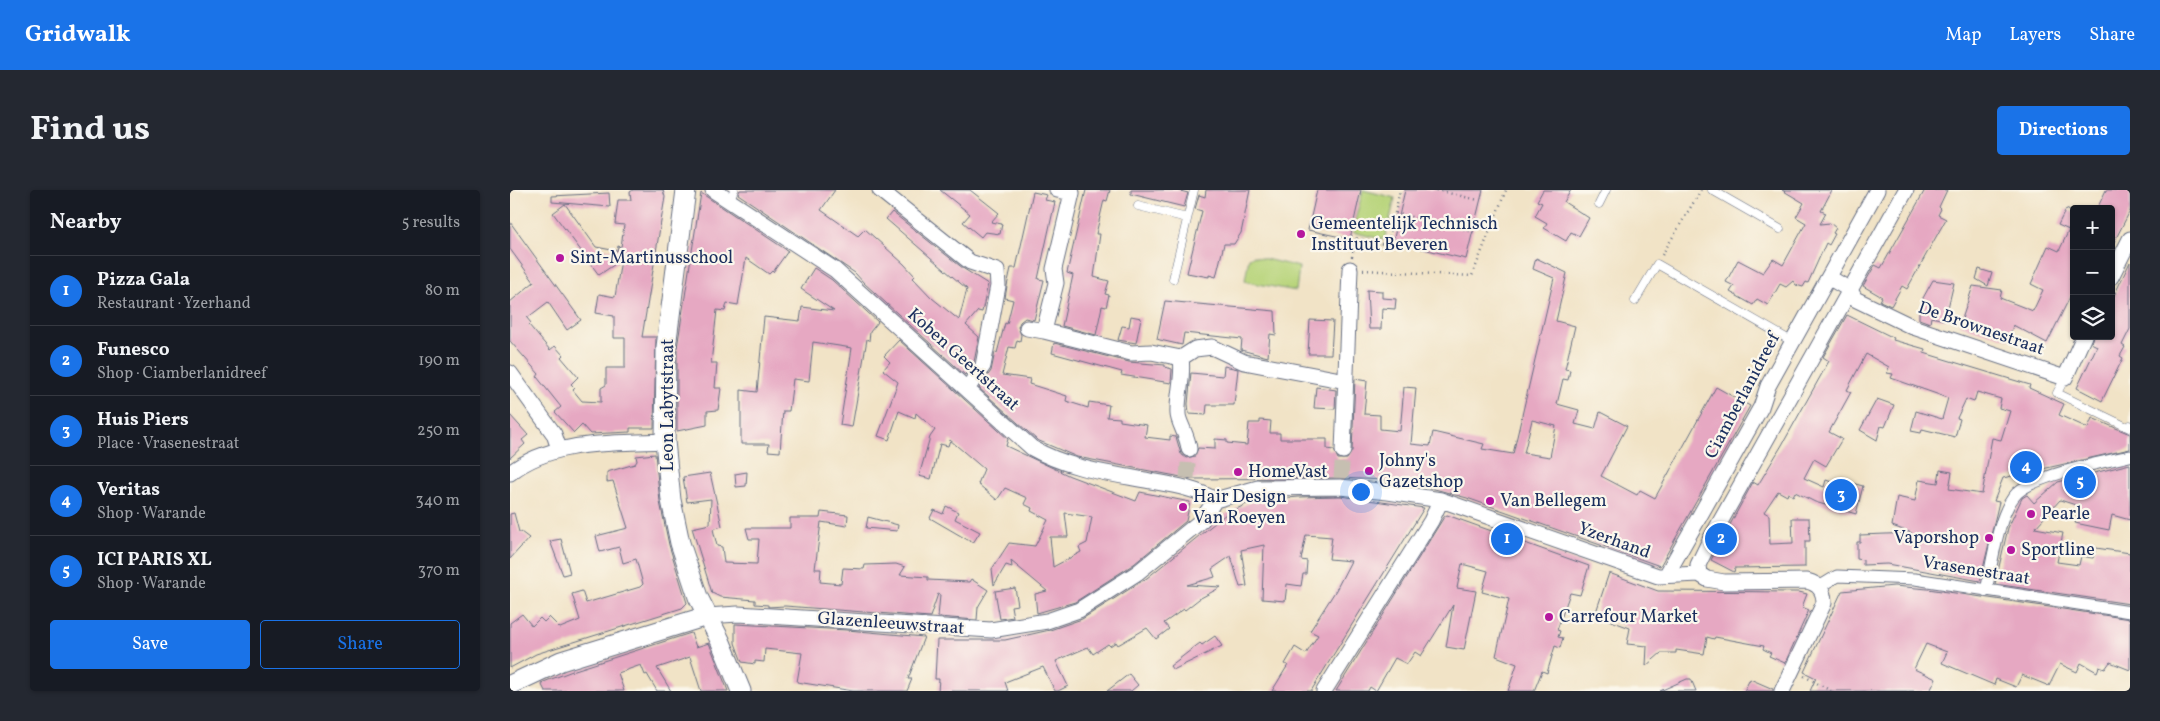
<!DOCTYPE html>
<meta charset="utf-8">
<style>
:root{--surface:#171b24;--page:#242831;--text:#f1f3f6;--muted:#9ea1a6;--line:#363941;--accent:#1a73e8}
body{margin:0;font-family:Vollkorn,serif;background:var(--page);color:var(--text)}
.controls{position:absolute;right:15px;top:15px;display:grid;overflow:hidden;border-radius:5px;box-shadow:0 1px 4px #0004}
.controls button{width:45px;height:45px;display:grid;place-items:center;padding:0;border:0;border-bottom:1px solid var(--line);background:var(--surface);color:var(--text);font:25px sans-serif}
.you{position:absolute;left:850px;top:301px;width:18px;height:18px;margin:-12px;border:4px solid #fff;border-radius:50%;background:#1a73e8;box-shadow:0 0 0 8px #1a73e833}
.badge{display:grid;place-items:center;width:32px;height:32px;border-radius:50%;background:var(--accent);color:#fff;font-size:16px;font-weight:700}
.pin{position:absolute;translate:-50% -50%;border:2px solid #fff;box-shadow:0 1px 5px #0006}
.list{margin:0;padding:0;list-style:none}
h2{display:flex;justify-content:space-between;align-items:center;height:65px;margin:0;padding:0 20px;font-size:21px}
h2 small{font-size:16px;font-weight:400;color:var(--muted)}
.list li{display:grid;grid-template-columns:32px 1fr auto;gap:15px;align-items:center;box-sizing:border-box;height:70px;padding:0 20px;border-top:1px solid var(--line)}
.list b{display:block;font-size:19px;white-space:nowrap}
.list p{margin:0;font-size:16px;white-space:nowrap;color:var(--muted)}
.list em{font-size:16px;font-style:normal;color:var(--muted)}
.actions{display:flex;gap:10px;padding:15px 20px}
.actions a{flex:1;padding:11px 0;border:1px solid var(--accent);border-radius:5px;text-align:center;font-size:18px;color:var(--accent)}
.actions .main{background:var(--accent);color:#fff}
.icon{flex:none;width:28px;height:28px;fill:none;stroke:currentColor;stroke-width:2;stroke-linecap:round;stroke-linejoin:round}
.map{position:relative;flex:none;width:1620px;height:501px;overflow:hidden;border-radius:5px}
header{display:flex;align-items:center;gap:30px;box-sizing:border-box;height:70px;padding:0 25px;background:var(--accent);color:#fff}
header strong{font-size:24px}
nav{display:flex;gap:28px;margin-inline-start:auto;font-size:18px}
.intro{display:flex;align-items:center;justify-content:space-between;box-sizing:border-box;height:120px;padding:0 30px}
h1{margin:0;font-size:35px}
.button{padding:12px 22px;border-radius:5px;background:var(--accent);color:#fff;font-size:18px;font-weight:700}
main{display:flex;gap:30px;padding:0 30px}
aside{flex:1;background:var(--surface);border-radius:5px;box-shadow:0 1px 4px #0004}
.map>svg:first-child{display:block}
.green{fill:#b8d47a;stroke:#6a826c}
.building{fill:#e6a8c2;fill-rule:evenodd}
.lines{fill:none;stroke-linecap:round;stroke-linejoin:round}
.minor-tunnel{stroke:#c6bfb1;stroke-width:15;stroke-dasharray:15 8;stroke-linecap:butt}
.service-casing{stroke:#666e82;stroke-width:9}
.pedestrian-casing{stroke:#666e82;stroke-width:13}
.minor-casing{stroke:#666e82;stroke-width:17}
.tertiary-casing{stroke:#666e82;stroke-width:21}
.path{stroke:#666e82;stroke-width:2.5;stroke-dasharray:1 4;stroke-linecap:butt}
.service{stroke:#fff;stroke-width:8}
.pedestrian{stroke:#fff;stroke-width:11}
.minor{stroke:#fff;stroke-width:15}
.tertiary{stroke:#fff;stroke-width:19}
.poi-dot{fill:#b5179e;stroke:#fbf7ec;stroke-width:2}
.labels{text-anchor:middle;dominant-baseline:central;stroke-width:4.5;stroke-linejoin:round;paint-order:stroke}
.poi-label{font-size:18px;fill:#1b2f5e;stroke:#fbf7ec;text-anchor:start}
.street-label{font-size:18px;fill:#1b2f5e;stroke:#fbf7ec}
</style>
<header>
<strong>Gridwalk</strong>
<nav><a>Map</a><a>Layers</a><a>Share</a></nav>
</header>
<div class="intro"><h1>Find us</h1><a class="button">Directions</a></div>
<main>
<aside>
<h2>Nearby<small>5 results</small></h2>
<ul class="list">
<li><span class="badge">1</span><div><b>Pizza Gala</b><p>Restaurant · Yzerhand</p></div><em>80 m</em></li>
<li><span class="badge">2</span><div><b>Funesco</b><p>Shop · Ciamberlanidreef</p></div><em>190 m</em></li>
<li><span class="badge">3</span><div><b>Huis Piers</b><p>Place · Vrasenestraat</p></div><em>250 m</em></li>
<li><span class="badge">4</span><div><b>Veritas</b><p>Shop · Warande</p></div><em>340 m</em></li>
<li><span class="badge">5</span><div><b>ICI PARIS XL</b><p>Shop · Warande</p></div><em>370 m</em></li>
</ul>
<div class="actions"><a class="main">Save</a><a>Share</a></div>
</aside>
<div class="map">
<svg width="1620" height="501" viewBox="0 0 1620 501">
<rect width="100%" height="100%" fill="#fbf7ec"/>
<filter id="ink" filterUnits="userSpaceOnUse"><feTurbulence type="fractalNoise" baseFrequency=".02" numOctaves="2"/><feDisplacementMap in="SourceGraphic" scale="10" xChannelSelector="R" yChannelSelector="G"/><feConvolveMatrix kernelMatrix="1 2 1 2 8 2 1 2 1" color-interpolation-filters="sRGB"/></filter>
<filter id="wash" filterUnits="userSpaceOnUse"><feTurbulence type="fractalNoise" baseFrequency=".0096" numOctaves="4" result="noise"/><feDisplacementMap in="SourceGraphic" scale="20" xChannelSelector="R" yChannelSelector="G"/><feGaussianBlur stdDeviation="1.12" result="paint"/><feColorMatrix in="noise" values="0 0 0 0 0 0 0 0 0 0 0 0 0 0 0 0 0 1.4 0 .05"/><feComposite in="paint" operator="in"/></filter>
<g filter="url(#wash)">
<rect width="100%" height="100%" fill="#f1e3c6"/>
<path class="green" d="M853 0 885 8 875 50 842 42Z
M743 66 789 77 786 101 737 92 735 90 739 68Z"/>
<g id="blocks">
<path class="building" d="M123 0H153L155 7 132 147H146L144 238H120V242L80 244 72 235 64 243 45 222 51 217 27 187 29 184 0 151V112L24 92 0 59V32L71 130 57 140 38 112 17 128 21 133 19 135 40 160 45 156 53 165 51 167 68 187 61 194 65 198 63 200 72 211 91 212V198L96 195V178H115V148H104V126L86 123 89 104 105 107 111 70 89 85 43 23 55 14 86 57 107 61 108 56 111 57 114 35 105 34 108 10H121L120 2Z
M230 0H325L311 20 348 46 355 39 394 74 405 86 403 88 422 108 449 130 457 99 376 29 382 22 454 79 478 94 472 122 468 121 456 135 469 147 464 172 455 185 354 93 345 83 228 4Z
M430 0H460L489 23 481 32 492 34 490 44 475 42 471 47 453 32 460 24Z
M576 0H600L597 11 594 10 586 44H590L584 87 599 91 595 104 599 105 596 117 592 116 586 145 552 136 563 85 557 83Z
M621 0H667L678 3 674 17 621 4Z
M696 0H740L731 43 724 54H714L706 87 699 85V87L677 83 692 21 685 19 689 5 695 7Z
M807 0H851L840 49 798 40Z
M895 0H973L956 69 883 52Z
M1033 0H1061L1054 12 1079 28 1069 46 1061 42 1056 51 1034 38 1037 33 1025 26 1032 13 1027 11Z
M1272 0H1322L1311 21 1316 23 1310 34 1320 33 1326 38 1323 43 1325 44 1319 55 1316 53 1298 93 1296 92 1293 97 1286 95 1283 91 1276 97 1270 94 1258 115 1247 109 1243 115 1220 102 1224 96 1216 92 1228 70 1253 83 1263 69 1273 75 1296 33 1286 27 1294 13Z
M1415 0H1437L1429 17 1431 19 1428 25 1436 29 1397 99 1392 96 1381 116 1370 111 1372 107 1353 96 1365 75 1371 78Z
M1596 0H1620V21L1601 58V19H1587Z
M523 2 537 5 535 10 545 12 528 89 534 90 524 130 515 128 510 132 508 137 511 145 510 151 507 150 505 158 499 157 492 185 520 189 519 194 557 206 556 211 578 218 579 212 599 215 597 227 610 228V231L637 235 635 247 660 250V246L666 247 671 264 676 268 685 266 688 258 705 259V249L717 250V253L737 255 739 233H750V230L761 231 760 243H770V249H817V259L824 260 828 269H837L842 261 845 189 857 191 854 224 870 225V239L890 241 894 197 906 198 901 254 920 256 923 242 974 254 972 259 1003 264 1044 88 1023 79 1026 68 1057 83 1046 131 1065 136 1055 179 1060 180 1058 190 1053 189 1047 214 1069 220 1065 234 1085 239 1090 222 1117 236 1091 286 1127 305 1130 300 1145 308 1206 197 1240 216 1150 376 957 308 914 296 874 290 830 288 682 289 567 267 527 250 469 198 481 181 485 162 487 163 495 133 497 134 503 110 495 108 497 96 501 78H506ZM1022 230 1046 236 1040 267 1014 263Z
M99 3 100 17 42 12V6Z
M191 3 278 61 263 82 262 81 259 84 236 68 228 115 217 113 215 121 207 120 201 173H207L205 198H211L208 220 197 221V235L167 241V158Z
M1556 19 1564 23V99L1537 153 1503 135 1499 149 1450 135 1463 96 1492 100 1490 108 1523 121 1533 100 1521 94 1538 56 1549 61 1559 40 1548 35Z
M1620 72V139L1612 155 1615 157 1610 166 1613 168 1592 211 1567 198 1587 156 1581 153 1583 146H1601V112Z
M304 78 322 90 368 132 360 142 359 151 357 149 342 237 330 235 342 158 303 152 299 191 283 189 279 221H273L270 262 258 261 259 254H231V200L247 202 254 127 290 131 292 117 324 121 291 99Z
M1469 79 1482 83 1478 96 1466 89Z
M1423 90 1444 93 1435 130 1421 127 1420 133 1409 129V123L1413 108Z
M857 100 872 101V108L886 109 885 119 872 118 871 139H859Z
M655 111 765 121 766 145 760 144 758 167 731 160 732 149 674 143 672 155 650 150 647 149Z
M1337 125 1384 148 1383 150 1415 159 1414 163 1520 195 1519 198 1554 214 1549 225 1578 238 1582 228 1620 244V259L1493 288 1484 311 1489 312 1470 391 1377 374 1353 375V370L1347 369V352H1350V345L1402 343 1382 336 1387 307 1405 311 1409 290 1428 293 1430 280 1442 282 1439 299 1472 304 1482 248 1491 250 1500 221 1489 218 1491 209 1467 202 1464 212 1456 209 1447 228 1450 229 1445 247 1412 239 1411 243 1401 241 1406 221 1432 229 1438 208 1381 188 1383 184 1377 183 1379 177 1356 164 1337 200 1341 202 1319 242 1332 249 1316 276 1304 269 1294 288 1314 297 1316 290 1333 296 1334 291 1353 296 1346 324 1305 312 1285 302 1283 306 1278 303 1277 306 1268 301 1254 322 1259 325 1260 354 1283 353 1282 328H1299L1300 351H1295V377L1225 378 1224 382 1201 370 1243 292 1248 295 1272 255 1319 171 1313 167Z
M621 126 631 128 626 153 608 150 612 136 619 137Z
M800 130 823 131 821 164H798Z
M389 150 498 249 496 256 560 286 626 311 630 302 680 312 676 331 624 374 565 412 527 423 525 404 537 401 501 371 502 377 496 375 484 395 482 379 499 353 525 356 538 330 521 321 522 318 514 314 517 308 495 298 487 310 468 294 474 279 440 250 438 256 430 254 421 289 409 286 420 247 425 240 406 223 405 228 389 221 379 250 368 246 388 192 373 180 380 172 374 166ZM555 323 582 327 577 353 569 357 571 362 543 377 540 347H558Z
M544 153 619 172 655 175V177L662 179 661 193 611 185 612 182 542 163Z
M714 176 728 179 724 215H697L696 225 679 224 678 214 681 183 713 186Z
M806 197 826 200 825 219 804 218Z
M1367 209 1384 215 1375 237 1371 236 1367 250 1350 240Z
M0 225 18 245 12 250 15 254 0 268Z
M145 264 150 312 159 355 177 413 172 418 26 464 0 478V433L12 424 22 436 30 428 34 432 39 427 50 438 70 430 62 404 72 401 76 413 130 397 133 394 126 369 113 373 109 357 90 362 86 346 118 338 103 291 97 292V282L125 274 127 271 126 266Z
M1620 274V330L1602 325 1599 340 1565 333 1569 316 1550 310 1525 338 1553 343 1547 372 1569 375 1571 366 1583 368 1586 358 1620 363V414L1485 394 1498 338 1512 308 1517 305 1524 313 1548 292Z
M237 282 236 296 226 297 225 284Z
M200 283 212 336 203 339 207 356 212 357 214 373 247 374 249 349H239L236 338H280V328H310L311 322 338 325 337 336 311 332 305 379H311L310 392 331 394 333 378 354 379 355 375 386 374 395 377 390 385 418 387V390L459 392 461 389 478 400 468 417 467 430 428 427 430 405 428 404 420 427 275 416 258 417V415L245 414V410L210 407 202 403 182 338 200 334 201 309 177 312 173 287Z
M830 306 914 318 801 501H762L778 475 775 474 785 457 796 464 808 445 800 441 826 400 841 371 819 369 822 347 796 345 791 370 797 371 796 384H793L791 396 777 394 775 411 752 409 754 355 731 360 737 396 730 397 721 366 702 379 705 387 677 395 711 397 689 409 675 420 674 419 654 433 659 439 646 449 637 438 608 455 606 452 600 456 598 454 583 464 578 457 546 471 558 496 548 501H545L533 477 495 492 498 501H428L429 489H425L427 450H495L540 440 572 429 637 388 716 324 743 311 789 307Z
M436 316 448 322 445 329 470 342 463 353 420 328 424 320 433 324Z
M4 323 9 342H11L19 348 0 369V324Z
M937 325 1079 376 1070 405 1060 403 1047 440 1050 441 1048 447 1053 448 1050 458 1045 456 1037 483 1032 481 1024 501H998L1007 474 986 466 999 409 972 402 978 381 952 374 947 398 966 401 954 460 936 457 943 415 911 466 905 462 897 474 885 468 866 501 860 497 858 501H826L934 327Z
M358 327 388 335 387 341 356 338Z
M51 349 60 383 53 385 40 351Z
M1099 383 1148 401 1289 402 1297 404 1292 417 1299 420 1275 473 1259 466 1261 463 1253 459 1254 456 1205 447 1204 449 1197 447 1194 464 1166 460V463H1151L1136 476 1137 456 1117 454 1120 438 1085 425Z
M1384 396 1418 399 1620 429V480L1600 472 1595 479 1589 477 1587 482 1571 473 1567 482 1550 474 1539 496 1512 485 1506 497 1486 489 1484 495 1432 473 1437 462 1416 454 1404 479 1426 489 1420 501H1300L1306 488 1294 482 1332 401Z
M505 398 508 415 501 416 503 427 490 429 485 401Z
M225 434 337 440 414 447 398 489H402L397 501H343L287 492 292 463 255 459 254 472 245 471V474L232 472 225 453Z
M181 443 186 457 199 453 218 501H191L180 467 147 478 161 501H147L137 484 135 485 131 475 108 483 114 501H35L31 493 65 480Z
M705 446 712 456 663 480 660 476 690 453 692 455Z
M619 484 628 495 621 501H597Z
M1177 489H1181L1186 501H1150Z
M1240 489 1263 499V501H1234Z"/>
</g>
</g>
<g filter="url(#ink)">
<use href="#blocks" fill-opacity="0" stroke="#666e82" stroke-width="1"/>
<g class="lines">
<path class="minor-tunnel" d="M677 288 679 259
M831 288 833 261"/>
<defs>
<path id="service" d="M1202 0 1270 39
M220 9 224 0
M1089 14 1096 0
M628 16 677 28
M663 89 684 0
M1125 111 1147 74 1283 152
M1555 188 1547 203 1619 238 1620 235"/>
<path id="pedestrian" d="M1309 397 1327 386 1405 389 1620 422
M1476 401C1482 375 1488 322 1507 303 1526 285 1593 272 1620 266"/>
<path id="minor" d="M203 0 325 80 522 258C559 279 598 283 640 291 663 295 685 298 705 310
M370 0 460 72 487 81 488 96 473 176 457 199
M1601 87 1620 49
M1320 88 1340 100 1345 109 1403 137 1555 188 1574 146
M517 138 534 141 546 93 544 79 562 3 547 0
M534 141 621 163 641 162 671 168 685 159 702 157 734 172 836 191
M671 168C674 187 667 205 668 224 668 232 678 246 679 259
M0 183 44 244 49 259
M833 261 840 79
M0 283C43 249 104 254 155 251
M1157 384 1251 217 1258 196 1367 0
M1189 384 1188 375 1200 350 1396 0
M197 426 228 424 481 440 537 431 569 420 627 383 692 330 705 310 748 298 830 297 878 302 931 310 951 317 1148 386 1189 384 1197 389 1214 392 1297 391C1309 394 1314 401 1314 413L1272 501
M814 501 921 331 931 310"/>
<path id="tertiary" d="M176 0 156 157 155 251 161 310 170 353 188 407 210 450 231 501
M0 495 51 471 197 426"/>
</defs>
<use href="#service" class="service-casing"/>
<use href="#pedestrian" class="pedestrian-casing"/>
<use href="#minor" class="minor-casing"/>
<use href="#tertiary" class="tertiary-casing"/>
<path class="path" d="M926 0 968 10
M885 23 890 0
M841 46 846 48
M1152 65 1191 0
M842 67 846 48 877 55 885 23 964 42
M853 80 962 86 996 0
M1294 486 1321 501"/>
<use href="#service" class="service"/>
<use href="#pedestrian" class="pedestrian"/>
<use href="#minor" class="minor"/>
<use href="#tertiary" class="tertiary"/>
</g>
</g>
<g class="poi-dot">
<circle cx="791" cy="44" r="5"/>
<circle cx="50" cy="68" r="5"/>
<circle cx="859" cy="281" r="5"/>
<circle cx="728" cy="282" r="5"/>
<circle cx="980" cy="311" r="5"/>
<circle cx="673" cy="317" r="5"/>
<circle cx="1521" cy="324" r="5"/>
<circle cx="1479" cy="348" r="5"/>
<circle cx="1501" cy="360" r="5"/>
<circle cx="1039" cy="427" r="5"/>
</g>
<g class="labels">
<g class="poi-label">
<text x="801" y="34">Gemeentelijk Technisch<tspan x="801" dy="21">Instituut Beveren</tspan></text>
<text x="60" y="68">Sint-Martinusschool</text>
<text x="869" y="271">Johny's<tspan x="869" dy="21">Gazetshop</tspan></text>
<text x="738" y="282">HomeVast</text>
<text x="683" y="307">Hair Design<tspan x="683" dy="21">Van Roeyen</tspan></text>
<text x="990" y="311">Van Bellegem</text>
<text x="1531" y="324">Pearle</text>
<text x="1469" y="348" text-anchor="end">Vaporshop</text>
<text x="1511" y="360">Sportline</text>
<text x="1049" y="427">Carrefour Market</text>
</g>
<g class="street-label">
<text transform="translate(1471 139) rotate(19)">De Brownestraat</text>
<text transform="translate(453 170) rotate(42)">Koben Geertstraat</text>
<text transform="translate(1233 206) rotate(-62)">Ciamberlanidreef</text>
<text transform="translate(158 215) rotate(-90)">Leon Labytstraat</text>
<text transform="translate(1104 351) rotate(20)">Yzerhand</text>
<text transform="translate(1466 381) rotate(9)">Vrasenestraat</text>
<text transform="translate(381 434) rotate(4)">Glazenleeuwstraat</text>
</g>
</g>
</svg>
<div class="controls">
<button>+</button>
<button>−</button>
<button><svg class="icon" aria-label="layers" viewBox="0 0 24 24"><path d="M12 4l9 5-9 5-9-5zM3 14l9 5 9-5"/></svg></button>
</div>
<div class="you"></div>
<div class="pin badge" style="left:997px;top:349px">1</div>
<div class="pin badge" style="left:1211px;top:349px">2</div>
<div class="pin badge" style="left:1331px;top:305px">3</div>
<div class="pin badge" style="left:1516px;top:277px">4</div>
<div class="pin badge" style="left:1570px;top:292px">5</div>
</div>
</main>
